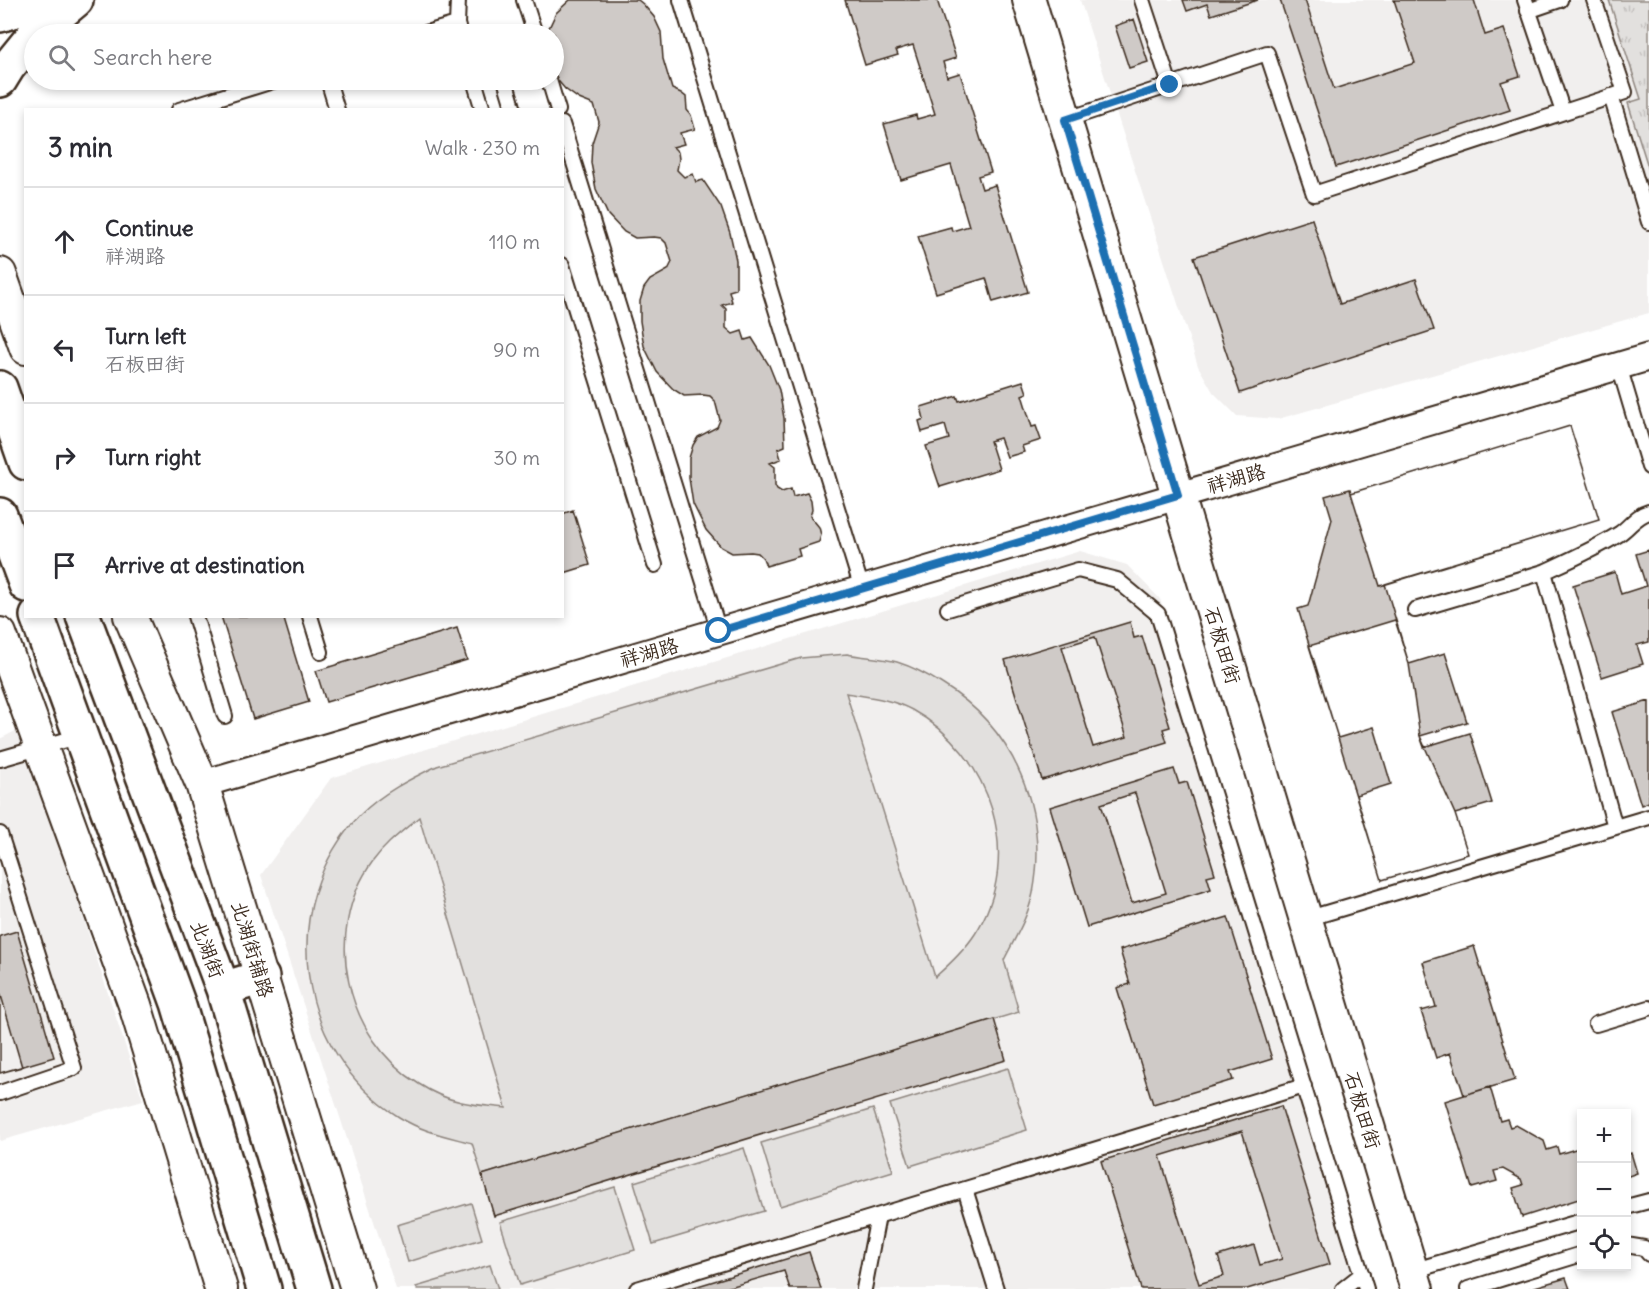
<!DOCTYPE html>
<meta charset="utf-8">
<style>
:root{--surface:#fff;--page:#f7f7f7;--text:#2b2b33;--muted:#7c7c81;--line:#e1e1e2}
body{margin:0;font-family:Delius,"LXGW WenKai TC",sans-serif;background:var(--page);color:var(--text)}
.controls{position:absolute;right:18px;bottom:18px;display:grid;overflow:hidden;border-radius:0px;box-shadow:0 3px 9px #0003}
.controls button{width:54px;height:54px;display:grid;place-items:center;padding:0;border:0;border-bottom:2px solid var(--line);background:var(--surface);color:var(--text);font:30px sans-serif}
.stop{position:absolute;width:18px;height:18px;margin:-14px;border:4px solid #1f6fb2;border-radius:50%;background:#fff}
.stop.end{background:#1f6fb2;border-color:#fff;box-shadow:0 2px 6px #0008}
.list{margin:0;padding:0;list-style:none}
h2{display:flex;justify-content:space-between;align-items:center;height:78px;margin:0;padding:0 24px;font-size:26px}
h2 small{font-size:20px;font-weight:400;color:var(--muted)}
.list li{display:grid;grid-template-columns:39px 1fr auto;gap:18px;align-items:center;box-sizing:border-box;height:108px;padding:0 24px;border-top:2px solid var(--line)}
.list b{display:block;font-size:22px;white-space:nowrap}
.list p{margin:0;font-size:20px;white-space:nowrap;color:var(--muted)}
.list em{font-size:20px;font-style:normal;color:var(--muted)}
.icon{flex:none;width:33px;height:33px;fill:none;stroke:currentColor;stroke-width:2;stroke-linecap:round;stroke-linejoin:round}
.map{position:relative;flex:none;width:1649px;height:1289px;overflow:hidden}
.search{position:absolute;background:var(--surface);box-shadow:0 3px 9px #0003;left:24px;top:24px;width:540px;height:66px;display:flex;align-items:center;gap:15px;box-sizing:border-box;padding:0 21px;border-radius:33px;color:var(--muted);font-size:22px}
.panel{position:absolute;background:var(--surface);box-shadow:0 3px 9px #0003;left:24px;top:108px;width:540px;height:510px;border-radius:0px}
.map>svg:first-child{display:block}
.built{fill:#f1efee}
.grass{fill:url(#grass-tufts);stroke:#8e857e;stroke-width:1.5}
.pitch{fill:#e2e0de;stroke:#8e857e;stroke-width:1.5;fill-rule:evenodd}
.building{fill:#cfcac7;stroke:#3b2a1e;stroke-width:1.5;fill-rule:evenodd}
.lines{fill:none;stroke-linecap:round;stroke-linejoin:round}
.service-casing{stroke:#3b2a1e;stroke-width:18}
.minor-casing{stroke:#3b2a1e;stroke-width:30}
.tertiary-casing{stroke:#3b2a1e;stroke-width:36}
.secondary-casing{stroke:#3b2a1e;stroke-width:38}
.service{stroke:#fff;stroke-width:14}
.minor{stroke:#fff;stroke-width:26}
.tertiary{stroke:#fff;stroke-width:32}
.secondary{stroke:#fff;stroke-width:33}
.route{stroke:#1f6fb2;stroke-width:8}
.labels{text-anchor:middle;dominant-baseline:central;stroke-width:4.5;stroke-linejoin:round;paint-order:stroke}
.street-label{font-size:20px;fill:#3b2a1e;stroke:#fff}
</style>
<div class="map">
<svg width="1649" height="1289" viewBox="0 0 1649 1289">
<defs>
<pattern id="grass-tufts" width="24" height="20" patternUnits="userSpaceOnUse" patternTransform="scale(1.5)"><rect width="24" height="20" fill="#e2e0de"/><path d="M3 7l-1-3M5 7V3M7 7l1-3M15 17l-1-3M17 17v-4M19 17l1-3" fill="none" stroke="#c3c0be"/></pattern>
</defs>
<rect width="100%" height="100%" fill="#fff"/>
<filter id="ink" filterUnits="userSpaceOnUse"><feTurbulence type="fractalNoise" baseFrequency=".0167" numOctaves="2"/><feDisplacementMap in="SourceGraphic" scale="12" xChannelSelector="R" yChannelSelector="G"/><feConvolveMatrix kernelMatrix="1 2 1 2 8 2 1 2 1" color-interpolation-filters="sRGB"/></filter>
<g filter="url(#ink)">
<path class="built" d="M1080 0H1649V313L1278 419 1237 416 1213 392 1198 366Z
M1080 551 1127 565 1160 599 1373 1289H396L261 875 331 778Z
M21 728 143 1100 0 1141V739Z"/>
<path class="grass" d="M1609 0H1649V170L1628 103 1641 99Z"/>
<path class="pitch" d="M847 654C863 657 881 658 897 662 913 667 928 675 942 684 1014 728 1049 810 1033 893 1028 917 1015 938 1004 960L1019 1012 482 1175 472 1143C445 1136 423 1132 399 1117 295 1052 275 904 360 815 382 793 410 779 437 766L801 658ZM846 693C869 697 892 699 912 710 991 753 1025 857 975 934 964 951 950 964 935 977ZM419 817 506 1108C473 1105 448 1103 419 1084 345 1038 321 932 373 861 386 843 403 831 419 817Z
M1008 1068 1027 1130 910 1166 890 1104Z
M873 1109 893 1171 780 1206 761 1143Z
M744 1148 764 1211 653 1244 634 1182Z
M615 1187 635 1250 520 1285 500 1222Z
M471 1203 482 1239 408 1262 397 1225Z
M490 1265 498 1289H417L416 1287Z"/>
<path class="building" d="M570 0H638L643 4 654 17 661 32 663 59 672 89 681 93 686 97 687 110 691 115 695 129 680 133 684 144 673 147 678 152 679 159 677 170 684 177 693 174 696 182 703 180 721 207 730 233 736 260V289L729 291 732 302 722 305 726 309V328L733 334 742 331 745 340 752 338 769 365 779 390 784 418 785 446 778 449 781 459 770 463 775 467V485L777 489 782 492 791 489 793 497 807 493 811 501 812 510 810 516 819 527 821 535 819 542 798 549 800 556 766 566 763 558 758 553 751 552 732 553 721 547 706 530 693 504 689 478V458L693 445 698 437 717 427 720 420 715 401 710 396 703 395 684 396 673 389 657 372 644 346 640 321V301L644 288 650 280 668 270 672 262 666 243 661 238 654 237 635 238 624 232 608 215 596 189 591 163 592 143 599 122 594 105 579 99 565 89 554 76V34H548L549 28 556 13Z
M845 0H937L956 58 943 62 947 77 960 73 991 172 978 176 982 189 995 185 1028 292 993 302 986 278 936 293 918 236 951 227 952 231 969 226 951 165 901 180 884 124 916 115 917 119 935 114 913 45 896 50 898 55 865 65Z
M1183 0H1258L1211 15 1207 4 1187 11Z
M1280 0H1305L1334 89 1415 63 1394 0H1474L1485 35 1504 29 1520 76 1501 82 1510 110 1336 167Z
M1134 19 1148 62 1129 68 1115 26Z
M1312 219 1340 304 1416 279 1434 330 1240 393 1194 257Z
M1023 381 1027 393 1022 395 1032 427 1036 426 1041 440 1022 446 1024 452 1007 457 1000 438 990 441 999 469 940 487 926 446 949 439 945 425 922 432 919 421 924 419 921 407 957 396 959 401Z
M1570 426 1599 519 1385 584 1409 664 1420 736 1455 814 1468 854 1382 880 1298 609 1308 606 1332 519 1325 496 1350 489 1351 493Z
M1570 426 1599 519 1380 586 1351 493Z
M573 510 590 565 564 573 562 568V514Z
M1649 550V642L1637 645 1643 664 1602 677 1573 585 1615 572 1621 594 1646 586 1636 554Z
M221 616H283L309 702 253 719Z
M1395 620 1409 664 1445 653 1467 722 1420 736 1424 747 1470 733 1492 803 1455 814 1468 854 1382 880 1356 795 1391 784 1374 727 1338 738 1309 646Z
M1130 622 1134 638 1142 636 1170 727 1163 729 1167 742 1042 780 1005 660ZM1095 637 1127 737 1093 747 1062 647Z
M457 628 467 660 326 702 316 671Z
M1649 701V802L1641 805 1612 712Z
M1174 769 1179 784 1187 782 1215 874 1207 876 1211 889 1087 927 1050 807ZM1135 793 1166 893 1132 903 1101 804Z
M1228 917 1272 1059 1230 1072 1233 1080 1153 1104 1117 988 1130 984 1120 950Z
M17 931 54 1057 0 1073V936Z
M1474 946 1515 1080 1464 1095 1450 1053 1436 1058 1421 1011 1436 1007 1423 962Z
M0 992 22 1067 0 1073Z
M994 1019 1006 1060 494 1216 482 1175Z
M1490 1087 1500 1121 1507 1119 1510 1127 1516 1125 1544 1141 1547 1150 1557 1147 1559 1154 1582 1147V1198L1522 1217 1513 1188 1523 1185 1521 1179 1503 1169 1494 1171 1497 1181 1472 1188 1445 1101Z
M1281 1106 1330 1264 1247 1289H1141L1101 1161ZM1242 1131 1282 1259 1260 1265 1254 1245 1218 1256 1224 1276 1199 1284 1160 1156Z
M1631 1153 1637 1173 1626 1177V1155Z
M809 1252 821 1289H790L784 1271 723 1289H688Z
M1566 1278 1570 1289H1528Z"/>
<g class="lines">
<defs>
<path id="service" d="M458 0 457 24 460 34
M524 0 535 34
M681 0 862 589
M1142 0 1170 85
M1525 0 1563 112
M1528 11 1560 0
M423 34 457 24
M328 80 337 110
M474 80 483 110
M505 80 514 110
M549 80 558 110
M1611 96 1649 222
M179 110 276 80
M1065 120 1267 53 1314 194 1625 92 1594 0
M562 124 719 631
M562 265 655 565
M1619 366 1649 467
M948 609 1078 570 1117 580 1158 614 1366 1289
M1415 610 1544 572
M195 616 225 716
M310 616 321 652
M0 759 80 736
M1615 827 1544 572C1570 560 1595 549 1619 534 1631 526 1635 516 1649 512
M0 834 74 1068 0 1093
M1306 919 1649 817
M1596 1024 1649 1008
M965 1189 996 1289
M1626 1207 1649 1201
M1626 1245 1644 1248 1649 1254
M1412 1271 1582 1221
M637 1289 1304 1086
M864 1289 878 1216
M1343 1289 1362 1274
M1468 1289 1582 1254"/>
<path id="minor" d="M202 784 1649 357"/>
<path id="tertiary" d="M1029 0 1417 1289
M0 274 26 348
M130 616 202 784 357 1289
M0 634 135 1005 221 1289"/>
<path id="secondary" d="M0 15 47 0
M0 80 8 67 34 35 76 0
M0 388 26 463
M0 515 26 585
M37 616 178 1003 264 1289
M83 616 223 989 314 1289
M223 989 262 977"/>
</defs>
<use href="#service" class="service-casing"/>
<use href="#minor" class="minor-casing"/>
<use href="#tertiary" class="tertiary-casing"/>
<use href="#secondary" class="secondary-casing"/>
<use href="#service" class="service"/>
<use href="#minor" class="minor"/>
<use href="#tertiary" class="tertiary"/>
<use href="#secondary" class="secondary"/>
</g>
</g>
<g class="lines" filter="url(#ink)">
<path class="route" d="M719 631 1178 495 1065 120 1170 85"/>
</g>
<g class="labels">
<g class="street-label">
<text transform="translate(1236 478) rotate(-16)">祥湖路</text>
<text transform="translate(1223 645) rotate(73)">石板田街</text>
<text transform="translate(649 652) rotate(-16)">祥湖路</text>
<text transform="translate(208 949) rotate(69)">北湖街</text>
<text transform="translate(253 949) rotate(73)">北湖街辅路</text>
<text transform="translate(1363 1110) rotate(73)">石板田街</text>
</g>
</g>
</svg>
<div class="controls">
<button>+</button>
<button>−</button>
<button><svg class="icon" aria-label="locate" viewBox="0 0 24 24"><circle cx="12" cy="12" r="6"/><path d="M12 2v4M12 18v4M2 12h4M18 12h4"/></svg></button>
</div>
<div class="stop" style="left:719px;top:631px"></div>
<div class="stop end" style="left:1170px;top:85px"></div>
<div class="search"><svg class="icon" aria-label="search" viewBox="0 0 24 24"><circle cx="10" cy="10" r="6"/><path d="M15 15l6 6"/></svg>Search here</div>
<section class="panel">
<h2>3 min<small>Walk · 230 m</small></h2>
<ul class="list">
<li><svg class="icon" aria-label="ahead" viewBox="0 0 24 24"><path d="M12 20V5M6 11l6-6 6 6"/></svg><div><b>Continue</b><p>祥湖路</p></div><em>110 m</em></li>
<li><svg class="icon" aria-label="left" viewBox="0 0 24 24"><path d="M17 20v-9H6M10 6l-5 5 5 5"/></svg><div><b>Turn left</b><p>石板田街</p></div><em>90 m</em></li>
<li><svg class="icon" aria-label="right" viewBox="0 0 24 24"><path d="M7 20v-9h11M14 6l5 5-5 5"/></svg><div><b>Turn right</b></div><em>30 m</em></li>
<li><svg class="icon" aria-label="arrive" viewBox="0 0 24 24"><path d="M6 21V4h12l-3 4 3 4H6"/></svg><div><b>Arrive at destination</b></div></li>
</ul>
</section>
</div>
